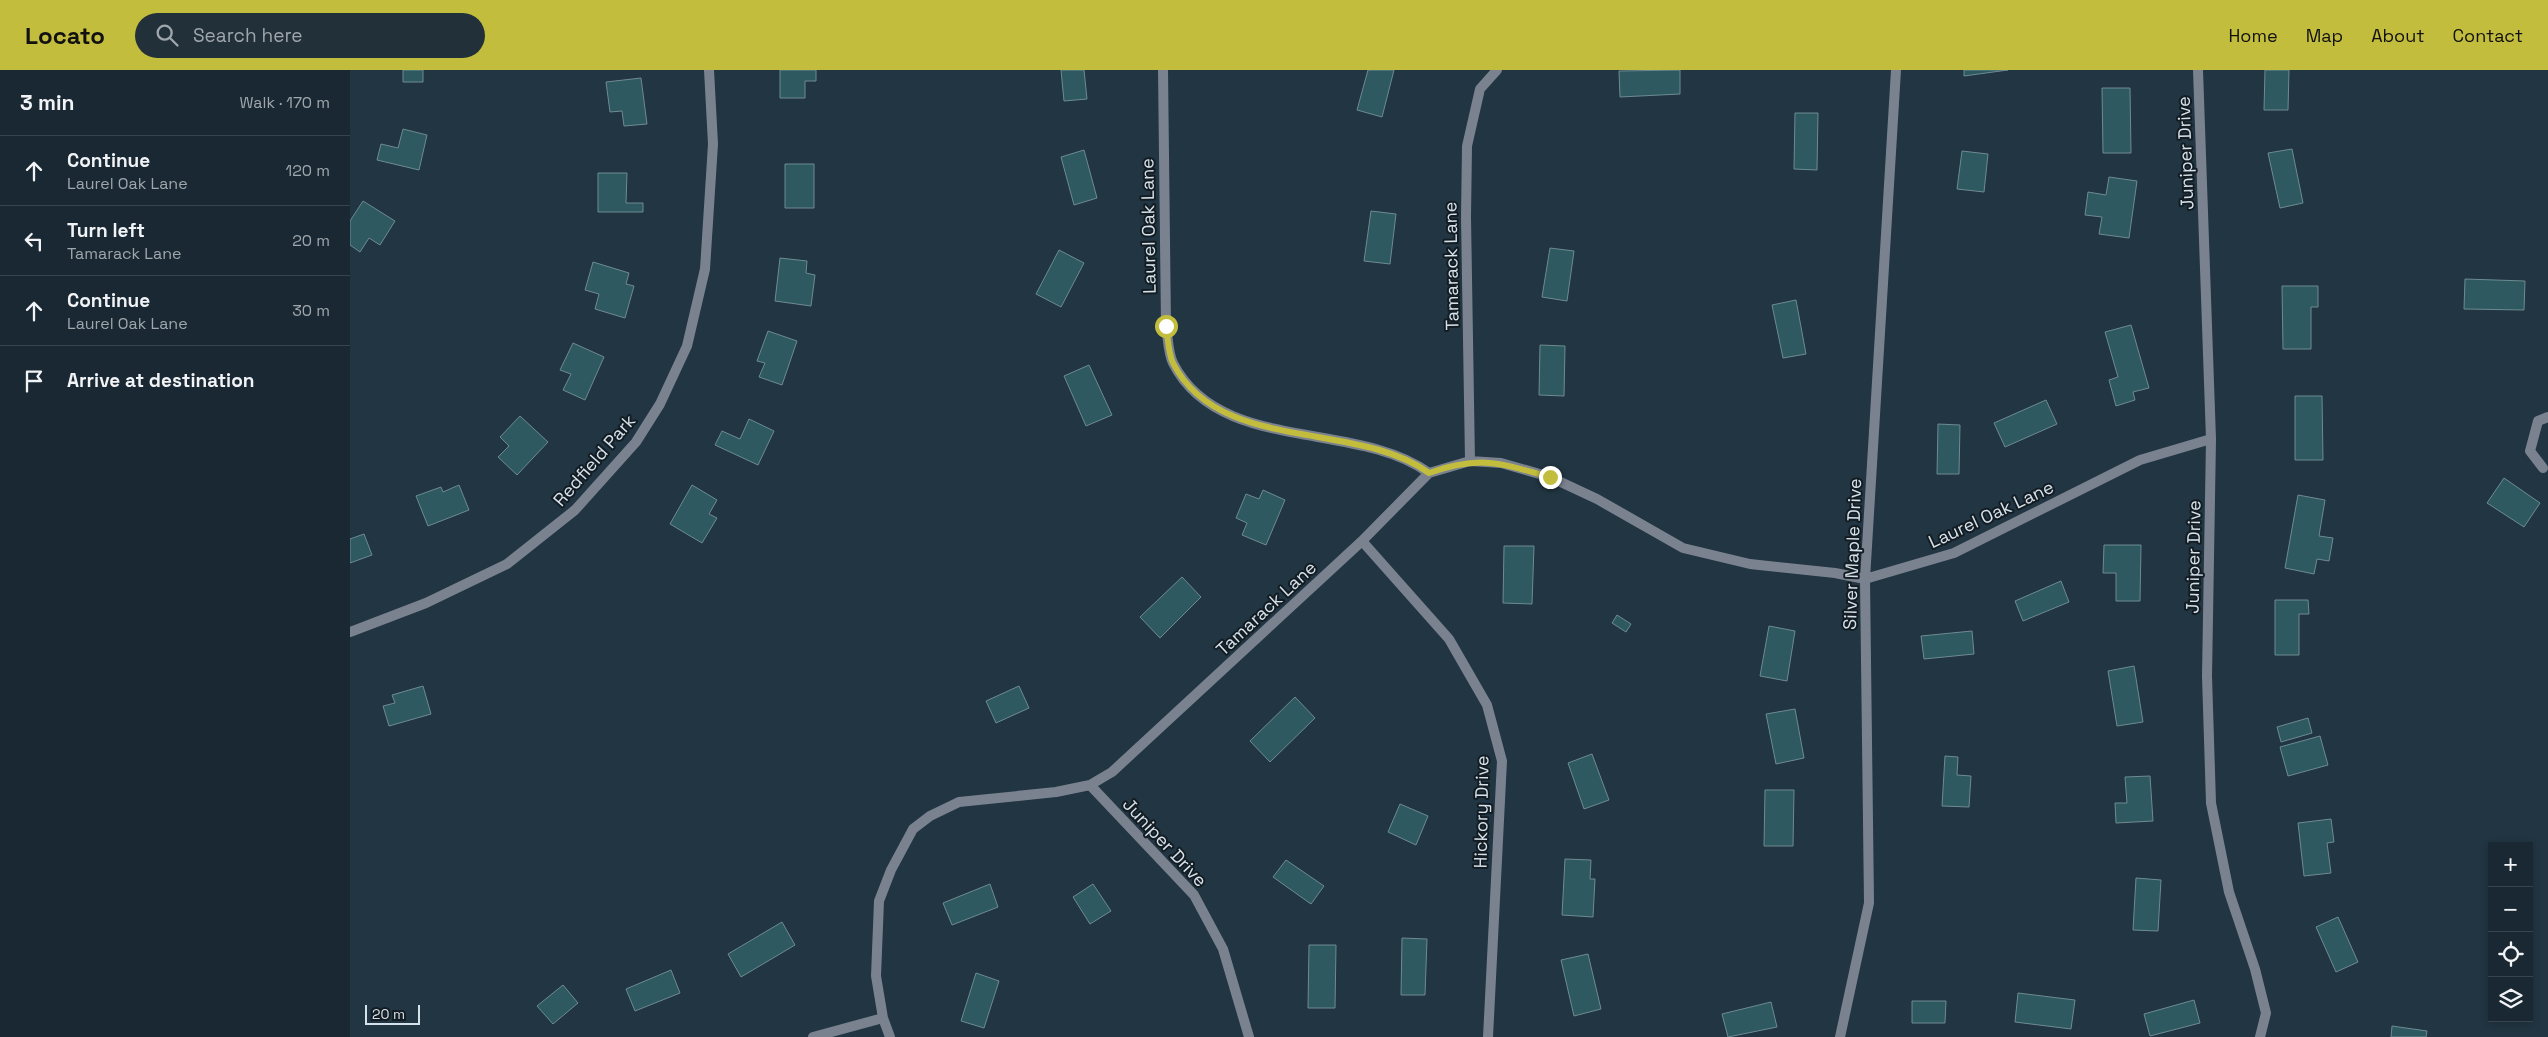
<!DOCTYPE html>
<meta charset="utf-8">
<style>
:root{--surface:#192832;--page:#22303a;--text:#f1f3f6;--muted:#9fa6ac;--line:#37444d;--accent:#c3bd3e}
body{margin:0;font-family:"Space Grotesk",sans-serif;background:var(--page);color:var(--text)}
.controls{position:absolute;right:15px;bottom:15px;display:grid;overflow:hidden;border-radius:0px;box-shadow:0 2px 8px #0003}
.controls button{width:45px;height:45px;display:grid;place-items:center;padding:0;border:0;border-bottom:1px solid var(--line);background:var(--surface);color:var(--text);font:25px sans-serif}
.scale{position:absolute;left:15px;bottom:12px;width:55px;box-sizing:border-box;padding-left:5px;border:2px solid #d6e2eb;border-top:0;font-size:14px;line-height:18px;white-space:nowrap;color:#d6e2eb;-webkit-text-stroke:4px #131c22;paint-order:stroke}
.stop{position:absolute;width:15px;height:15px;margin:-11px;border:4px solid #c3bd3e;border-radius:50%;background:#fff}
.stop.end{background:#c3bd3e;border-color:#fff;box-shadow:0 1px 5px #0008}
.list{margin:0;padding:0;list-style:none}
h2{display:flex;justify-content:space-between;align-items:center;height:65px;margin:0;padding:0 20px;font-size:21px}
h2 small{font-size:16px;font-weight:400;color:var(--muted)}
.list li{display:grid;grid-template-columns:32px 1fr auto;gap:15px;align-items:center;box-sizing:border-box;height:70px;padding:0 20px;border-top:1px solid var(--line)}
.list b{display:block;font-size:19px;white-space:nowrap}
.list p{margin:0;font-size:16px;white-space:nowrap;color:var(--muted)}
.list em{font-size:16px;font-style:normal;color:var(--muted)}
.icon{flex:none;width:28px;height:28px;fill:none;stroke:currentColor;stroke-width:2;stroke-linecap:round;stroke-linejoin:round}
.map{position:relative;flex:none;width:2198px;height:967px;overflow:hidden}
header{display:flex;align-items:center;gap:30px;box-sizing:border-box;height:70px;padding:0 25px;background:var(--accent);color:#111}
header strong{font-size:24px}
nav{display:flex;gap:28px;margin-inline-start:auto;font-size:18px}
.search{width:350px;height:45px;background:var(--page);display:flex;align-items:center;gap:12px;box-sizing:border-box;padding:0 18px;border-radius:28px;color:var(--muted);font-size:19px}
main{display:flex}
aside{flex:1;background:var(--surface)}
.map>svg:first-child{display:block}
.building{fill:#2f5961;stroke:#6e8b91}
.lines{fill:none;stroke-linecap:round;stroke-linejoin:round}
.service{stroke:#7b828f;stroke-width:10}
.minor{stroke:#7b828f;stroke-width:10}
.route{stroke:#c3bd3e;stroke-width:6}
.labels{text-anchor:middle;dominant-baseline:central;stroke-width:4;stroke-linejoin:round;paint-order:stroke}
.street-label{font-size:18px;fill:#d6e2eb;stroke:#131c22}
</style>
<header>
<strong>Locato</strong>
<div class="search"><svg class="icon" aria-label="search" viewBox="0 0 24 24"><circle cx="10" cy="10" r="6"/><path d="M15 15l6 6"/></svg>Search here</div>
<nav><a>Home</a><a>Map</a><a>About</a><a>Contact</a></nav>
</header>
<main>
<aside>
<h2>3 min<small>Walk · 170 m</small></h2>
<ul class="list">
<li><svg class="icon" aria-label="ahead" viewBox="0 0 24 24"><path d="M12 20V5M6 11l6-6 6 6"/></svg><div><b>Continue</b><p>Laurel Oak Lane</p></div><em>120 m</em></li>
<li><svg class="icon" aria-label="left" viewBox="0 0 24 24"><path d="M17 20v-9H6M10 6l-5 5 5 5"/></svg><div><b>Turn left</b><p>Tamarack Lane</p></div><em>20 m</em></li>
<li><svg class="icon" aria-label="ahead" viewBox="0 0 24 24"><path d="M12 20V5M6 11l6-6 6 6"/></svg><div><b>Continue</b><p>Laurel Oak Lane</p></div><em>30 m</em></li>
<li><svg class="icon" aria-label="arrive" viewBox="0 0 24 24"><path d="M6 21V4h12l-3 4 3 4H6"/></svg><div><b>Arrive at destination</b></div></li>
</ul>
</aside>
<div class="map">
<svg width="2198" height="967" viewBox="0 0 2198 967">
<rect width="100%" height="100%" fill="#213542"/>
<path class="building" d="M53 0H73V12H53Z
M430 0H466V11H455V28H430Z
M711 0H734L737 29 714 31Z
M1018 0H1044L1032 47 1007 40Z
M1330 0V24L1270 27 1269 1Z
M1614 0H1658L1614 6Z
M1915 0H1939L1938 40H1914Z
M291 8 297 54 274 56 272 41 260 42 256 12Z
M1752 18H1780L1781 83H1753Z
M1445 43H1468L1467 100 1444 99Z
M53 59 77 65 69 100 27 90 31 74 48 78Z
M1942 79 1953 133 1930 138 1918 83Z
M734 80 747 128 724 135 711 87Z
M1612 81 1638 84 1634 122 1607 119Z
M435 94H464V138H435Z
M248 103H277L276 133H293V142H248Z
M1759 107 1787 111 1779 168 1749 164 1752 147 1735 145 1738 122 1756 125Z
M13 131 45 151 30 175 19 168 10 182 0 175V151Z
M1021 141 1046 144 1040 194 1014 191Z
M1200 178 1224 181 1217 231 1192 227Z
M709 180 734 193 711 237 686 224Z
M430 188 457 191 456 203 465 205 461 236 425 231Z
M243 192 279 203 276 214 284 216 275 248 245 239 249 224 235 220Z
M2115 209 2175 211 2174 240 2114 239Z
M1932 216H1968V237H1961V279H1933Z
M1446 230 1456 284 1433 288 1422 235Z
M1781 255 1799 318 1783 322 1785 330 1766 336 1759 310 1768 307 1755 262Z
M418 261 447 271 432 315 409 307 415 293 407 291Z
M223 273 254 287 235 330 213 320 221 304 210 300Z
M1190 275 1215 276 1214 326 1189 325Z
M739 295 762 345 736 356 714 306Z
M1945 326H1972L1973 390H1945Z
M1696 330 1707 354 1655 377 1644 353Z
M170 346 198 372 167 405 148 387 159 376 150 367Z
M399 349 424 361 408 395 365 375 372 361 390 369Z
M1588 354 1610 355 1609 404H1587Z
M2154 408 2190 433 2174 457 2137 433Z
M109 415 119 440 78 456 66 426 91 417 93 422Z
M342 415 367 430 359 444 367 448 352 473 320 454Z
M913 420 935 430 916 475 892 465 897 453 886 448 896 424 909 429Z
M1948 425 1975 430 1969 466 1983 468 1979 491 1967 489 1964 504 1935 498Z
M14 464 22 485 0 493V469Z
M1754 475H1791L1790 531H1766V503H1753Z
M1154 476H1184L1182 534 1153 533Z
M832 507 851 527 810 568 790 547Z
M1711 511 1719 532 1673 551 1665 531Z
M1925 530H1958L1959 544H1949V585H1925Z
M1267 545 1281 554 1276 562 1262 553Z
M1419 556 1445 561 1437 611 1410 606Z
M1622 561 1624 584 1574 589 1571 566Z
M1784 596 1793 652 1767 656 1758 601Z
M73 616 81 644 39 656 33 636 45 633 42 625Z
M669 616 679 638 646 653 636 631Z
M945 627 965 648 920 692 900 671Z
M1445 639 1454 688 1426 694 1416 644Z
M1958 648 1962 663 1931 672 1927 657Z
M1970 666 1978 695 1938 706 1930 677Z
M1242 684 1259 730 1234 739 1218 693Z
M1595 686 1608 687 1607 705 1621 706 1619 737 1592 736Z
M1800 706 1803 751 1766 753 1765 733H1777L1775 707Z
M1415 720H1444L1443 776H1414Z
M1050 734 1078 746 1066 775 1038 762Z
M1981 749 1984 772 1977 773 1981 803 1954 806 1948 753Z
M1215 789 1241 790 1240 809H1245L1243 847 1212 845Z
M936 790 974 816 961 834 923 807Z
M1786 808 1811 810 1808 861 1783 860Z
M640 814 648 837 602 855 593 833Z
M743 814 761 841 740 854 723 827Z
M1988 847 2008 892 1986 902 1966 857Z
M432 852 445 875 391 907 378 884Z
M1052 868 1077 869 1075 925H1051Z
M959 875H986L985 938H958Z
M1238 884 1251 939 1224 946 1211 890Z
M321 900 330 923 285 941 276 919Z
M626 903 649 911 634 958 611 951Z
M213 915 228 933 203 954 187 936Z
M1668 923 1725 930 1721 959 1665 952Z
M1844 930 1850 953 1800 966 1794 944Z
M1562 931H1596L1595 953H1562Z
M1421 932 1427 957 1378 967 1372 944Z
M2042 956 2077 961 2076 967H2041Z"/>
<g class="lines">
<path class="service" d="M2193 398 2180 381 2188 351 2198 347"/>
<path class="minor" d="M813 0 816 256C818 267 818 283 823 293 869 384 1007 350 1079 403
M1848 0 1861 369 1857 606 1861 733 1879 822 1905 899 1916 943 1910 967
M1120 391 1151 393 1200 407 1247 429 1333 478 1400 494 1485 503 1515 509 1604 483 1790 390 1861 369
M1012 471 1099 569 1137 635 1152 691 1138 967
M0 562 76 533 157 494 225 440 286 372 310 334 337 276 355 199 363 74 359 0
M740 715 844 825 873 879 899 967
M463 967 533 948
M540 967 533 948 526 906 529 831 541 800 563 759 580 746 609 732 706 722 740 715 762 702 1012 471 1079 403 1120 391 1116 147 1117 76 1130 19 1147 0
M1490 967 1519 833 1515 509 1546 0"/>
</g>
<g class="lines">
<path class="route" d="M816 256C818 267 818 283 823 293 869 384 1007 350 1079 403 1130 385 1150 393 1200 407"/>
</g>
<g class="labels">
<g class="street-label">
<text transform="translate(1835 83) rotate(-92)">Juniper Drive</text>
<text transform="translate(798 156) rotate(-91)">Laurel Oak Lane</text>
<text transform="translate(1101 196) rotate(-91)">Tamarack Lane</text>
<text transform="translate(244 390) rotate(-49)">Redfield Park</text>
<text transform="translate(1641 444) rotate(-25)">Laurel Oak Lane</text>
<text transform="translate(1502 484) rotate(-88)">Silver Maple Drive</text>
<text transform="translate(1843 487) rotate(-89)">Juniper Drive</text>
<text transform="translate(916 538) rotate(-43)">Tamarack Lane</text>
<text transform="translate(1131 742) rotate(-89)">Hickory Drive</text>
<text transform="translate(815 772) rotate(47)">Juniper Drive</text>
</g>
</g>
</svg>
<div class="controls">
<button>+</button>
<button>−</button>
<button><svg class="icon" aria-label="locate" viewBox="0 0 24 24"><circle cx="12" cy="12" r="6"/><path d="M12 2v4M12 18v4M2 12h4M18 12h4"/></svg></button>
<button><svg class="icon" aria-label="layers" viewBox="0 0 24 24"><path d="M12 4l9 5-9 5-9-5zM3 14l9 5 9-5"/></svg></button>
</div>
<div class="scale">20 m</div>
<div class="stop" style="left:816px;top:256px"></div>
<div class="stop end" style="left:1200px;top:407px"></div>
</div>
</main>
